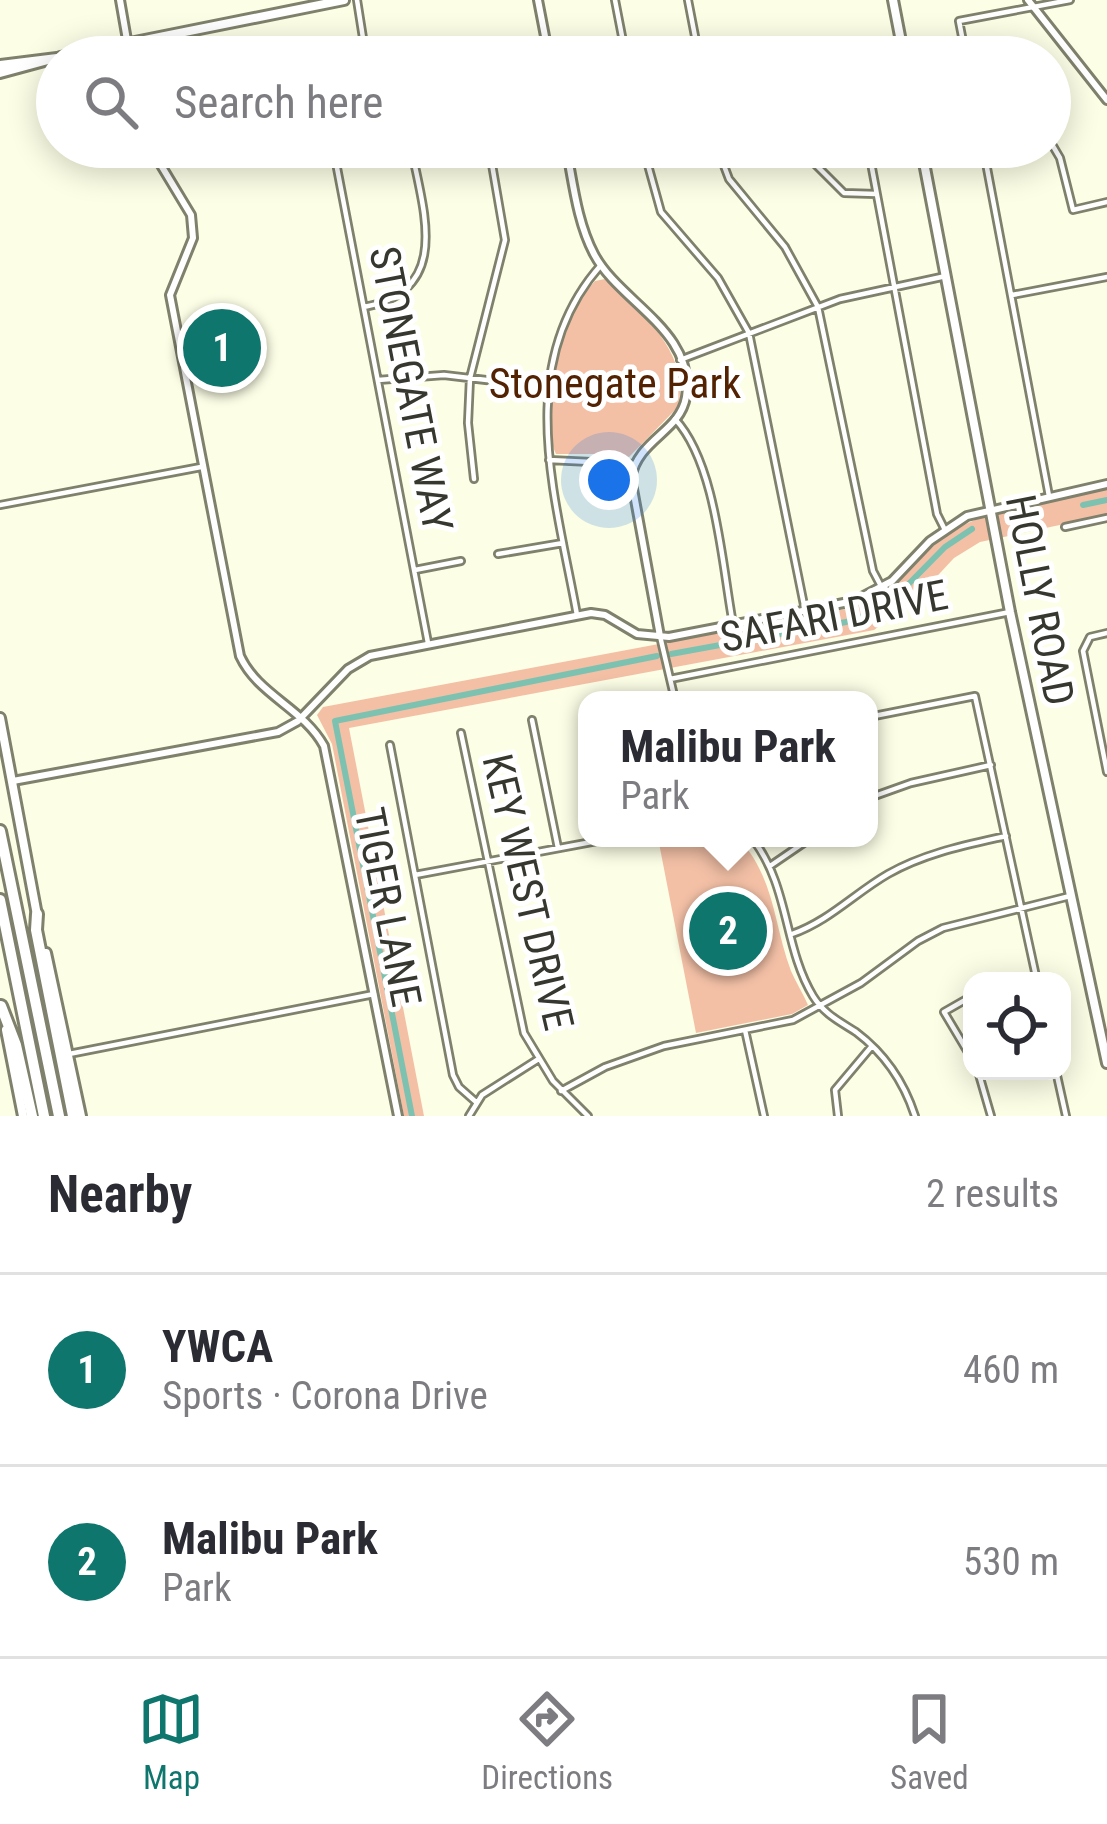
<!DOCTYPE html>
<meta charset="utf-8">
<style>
:root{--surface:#fff;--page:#f2f2f3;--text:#2b2b33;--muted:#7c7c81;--line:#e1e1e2;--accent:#0f766e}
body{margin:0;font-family:"Roboto Condensed",sans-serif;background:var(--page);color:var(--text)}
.controls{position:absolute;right:36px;bottom:36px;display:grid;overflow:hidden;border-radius:24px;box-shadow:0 6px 30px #0003}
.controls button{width:108px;height:108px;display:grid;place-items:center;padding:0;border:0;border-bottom:3px solid var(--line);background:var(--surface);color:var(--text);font:60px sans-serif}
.you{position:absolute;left:609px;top:480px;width:42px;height:42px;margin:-30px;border:9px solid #fff;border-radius:50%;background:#1a73e8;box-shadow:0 0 0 18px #1a73e833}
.badge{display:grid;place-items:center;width:78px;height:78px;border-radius:50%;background:var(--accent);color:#fff;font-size:39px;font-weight:700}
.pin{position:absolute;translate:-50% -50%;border:6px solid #fff;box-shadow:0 3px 12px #0006}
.popup{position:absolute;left:578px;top:691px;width:300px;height:156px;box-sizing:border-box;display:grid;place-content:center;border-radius:24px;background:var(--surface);filter:drop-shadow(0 3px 9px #0005);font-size:39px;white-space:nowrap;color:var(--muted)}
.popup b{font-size:45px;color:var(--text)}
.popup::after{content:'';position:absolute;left:50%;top:100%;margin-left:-24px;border:24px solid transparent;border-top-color:var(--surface)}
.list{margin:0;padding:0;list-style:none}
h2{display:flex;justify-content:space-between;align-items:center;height:156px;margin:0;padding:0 48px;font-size:51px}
h2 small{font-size:39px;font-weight:400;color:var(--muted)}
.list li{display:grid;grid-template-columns:78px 1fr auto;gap:36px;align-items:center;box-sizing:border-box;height:192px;padding:0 48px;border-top:3px solid var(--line)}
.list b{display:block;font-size:45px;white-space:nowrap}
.list p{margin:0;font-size:39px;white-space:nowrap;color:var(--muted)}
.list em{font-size:39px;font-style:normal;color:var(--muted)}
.icon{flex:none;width:66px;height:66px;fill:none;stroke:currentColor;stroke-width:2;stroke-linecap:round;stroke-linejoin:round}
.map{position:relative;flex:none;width:1107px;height:1116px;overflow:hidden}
.search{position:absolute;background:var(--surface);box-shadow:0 6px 30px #0003;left:36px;right:36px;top:36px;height:132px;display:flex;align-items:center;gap:30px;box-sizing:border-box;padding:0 42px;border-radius:66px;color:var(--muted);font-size:45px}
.sheet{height:540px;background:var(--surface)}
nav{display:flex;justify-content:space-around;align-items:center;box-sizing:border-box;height:168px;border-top:3px solid var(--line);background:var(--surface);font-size:33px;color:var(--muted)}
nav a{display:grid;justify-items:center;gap:6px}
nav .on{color:var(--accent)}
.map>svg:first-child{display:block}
.green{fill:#f3c0a6}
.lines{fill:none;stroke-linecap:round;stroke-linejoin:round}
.canal{stroke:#7dc2b0;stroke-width:6}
.minor-casing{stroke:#7f816c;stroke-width:10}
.tertiary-casing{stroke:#7f816c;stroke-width:12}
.secondary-casing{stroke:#7f816c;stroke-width:14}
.motorway-casing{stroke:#7f816c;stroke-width:16}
.minor{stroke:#fff;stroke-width:4.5}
.tertiary{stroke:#fff;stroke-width:6}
.secondary{stroke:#fff;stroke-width:8}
.motorway{stroke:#fff;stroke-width:10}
.labels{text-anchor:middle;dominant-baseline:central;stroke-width:10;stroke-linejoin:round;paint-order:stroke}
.park-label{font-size:42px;fill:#532202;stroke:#fff}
.street-label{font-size:42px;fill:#36372e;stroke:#fff}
</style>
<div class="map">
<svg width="1107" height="1116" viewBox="0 0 1107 1116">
<rect width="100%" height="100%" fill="#fcfee6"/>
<path class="green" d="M605 279C641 312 691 352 678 407L629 457 618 454H556C535 409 562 316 595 281Z
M1107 488V515L980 542 954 558 914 601 874 630 349 728 424 1116H404L332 744 317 715 323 707 851 608C908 591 916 549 962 526 999 506 1065 499 1107 488Z
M658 838H738C775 877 773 923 791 971 796 982 803 994 808 1005L792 1014 696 1033Z"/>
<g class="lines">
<path class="canal" d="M1083 505 1107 500
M671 654 846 622 884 609 945 547 972 529
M412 1116 335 721 657 656"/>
<defs>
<path id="minor" d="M357 0 366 57
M615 0 626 57
M688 0 699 57
M786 57 849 44 851 57
M966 57 959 21 1070 0
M1050 141 1060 158 1073 210 1107 202
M333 147 428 643
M643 147 661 212 718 278 749 333 805 610
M717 147 729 179 785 247 818 307 873 571 882 588
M798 147 844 193 876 194
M868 147 937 514 945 530
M983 147 1049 496
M1012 295 1107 277
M364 307C453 291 423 210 411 147
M680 360 840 299 946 276
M378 380 444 375 545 387
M675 419C716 463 722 565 733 624
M549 460 634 464
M474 479 468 423 470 378 505 240 489 147
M0 505 201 467
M1065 527 1107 518
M498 554 563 543
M415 570 461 561
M577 615C556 498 512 365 601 265
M1107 633 1090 637 1083 651 1107 772
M660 636 675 700
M670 679 1010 612
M869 717 975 696 1037 981
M532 720 558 848
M461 733 524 1033 553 1081 588 1116
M390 745 453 1075 459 1087 476 1102
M869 798 911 783 991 765
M752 838C790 887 783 946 813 996 824 1014 839 1021 856 1032 884 1053 904 1082 915 1116
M770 866 811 838
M415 875 613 838
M792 934C829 921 855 893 888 874 925 853 966 845 1006 836
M972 996 944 1012 972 1059
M745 1030 764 1116
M69 1054 374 994
M978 1071 991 1116
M1056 1071 1066 1116
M561 1091 605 1067 664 1046 793 1020 861 983 918 941 943 928 1070 896
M469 1116 482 1095 537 1060
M838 1116 835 1090 872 1046"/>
<path id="tertiary" d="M120 0 130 57
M538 0 549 57
M1028 0 1107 100
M150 147 191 215 193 238 170 295 240 656C258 695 303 708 324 746L398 1116
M566 147C573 182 577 222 594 254 619 302 696 331 686 397 680 432 638 439 631 478L660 636
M13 781 278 732 298 721 348 669 370 656 591 613 605 615 637 634 669 637 854 601 892 581 930 541 967 516 1107 484"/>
<path id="secondary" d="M893 0 904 57
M60 57 344 0
M0 65 57 58
M0 73 48 60
M921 147 1010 612 1107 1063
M0 718 37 915
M46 953 81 1116
M6 1030 23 1116"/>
<path id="motorway" d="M0 831 59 1116
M0 900 44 1116
M37 914 36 930 73 1116
M1 1006 16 1045 32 1116"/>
</defs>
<use href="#minor" class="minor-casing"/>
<use href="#tertiary" class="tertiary-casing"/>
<use href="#secondary" class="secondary-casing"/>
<use href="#motorway" class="motorway-casing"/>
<use href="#minor" class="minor"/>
<use href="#tertiary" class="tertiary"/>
<use href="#secondary" class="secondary"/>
<use href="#motorway" class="motorway"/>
</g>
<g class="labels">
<g class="park-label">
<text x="615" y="383">Stonegate Park</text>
</g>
<g class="street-label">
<text transform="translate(411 389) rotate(79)">STONEGATE WAY</text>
<text transform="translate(1040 600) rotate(79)">HOLLY ROAD</text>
<text transform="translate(834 616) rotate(-11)">SAFARI DRIVE</text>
<text transform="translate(528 892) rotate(77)">KEY WEST DRIVE</text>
<text transform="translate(388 907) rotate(79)">TIGER LANE</text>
</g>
</g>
</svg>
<div class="controls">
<button><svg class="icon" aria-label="locate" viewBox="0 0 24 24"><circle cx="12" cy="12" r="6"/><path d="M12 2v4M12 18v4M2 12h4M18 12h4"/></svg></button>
</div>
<div class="you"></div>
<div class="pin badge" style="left:222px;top:348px">1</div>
<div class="pin badge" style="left:728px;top:931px">2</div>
<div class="popup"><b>Malibu Park</b>Park</div>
<div class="search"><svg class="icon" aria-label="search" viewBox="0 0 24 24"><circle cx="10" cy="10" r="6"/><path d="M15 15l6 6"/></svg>Search here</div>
</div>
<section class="sheet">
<h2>Nearby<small>2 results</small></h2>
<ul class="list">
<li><span class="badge">1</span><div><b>YWCA</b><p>Sports · Corona Drive</p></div><em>460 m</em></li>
<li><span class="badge">2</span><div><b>Malibu Park</b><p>Park</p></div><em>530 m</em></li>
</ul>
</section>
<nav>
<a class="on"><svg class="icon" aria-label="map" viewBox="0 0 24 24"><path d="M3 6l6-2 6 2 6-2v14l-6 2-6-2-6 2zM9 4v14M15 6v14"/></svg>Map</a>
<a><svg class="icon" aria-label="directions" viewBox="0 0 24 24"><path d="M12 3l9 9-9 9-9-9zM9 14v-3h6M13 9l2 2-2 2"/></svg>Directions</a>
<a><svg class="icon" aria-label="saved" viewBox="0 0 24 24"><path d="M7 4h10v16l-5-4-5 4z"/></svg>Saved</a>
</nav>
